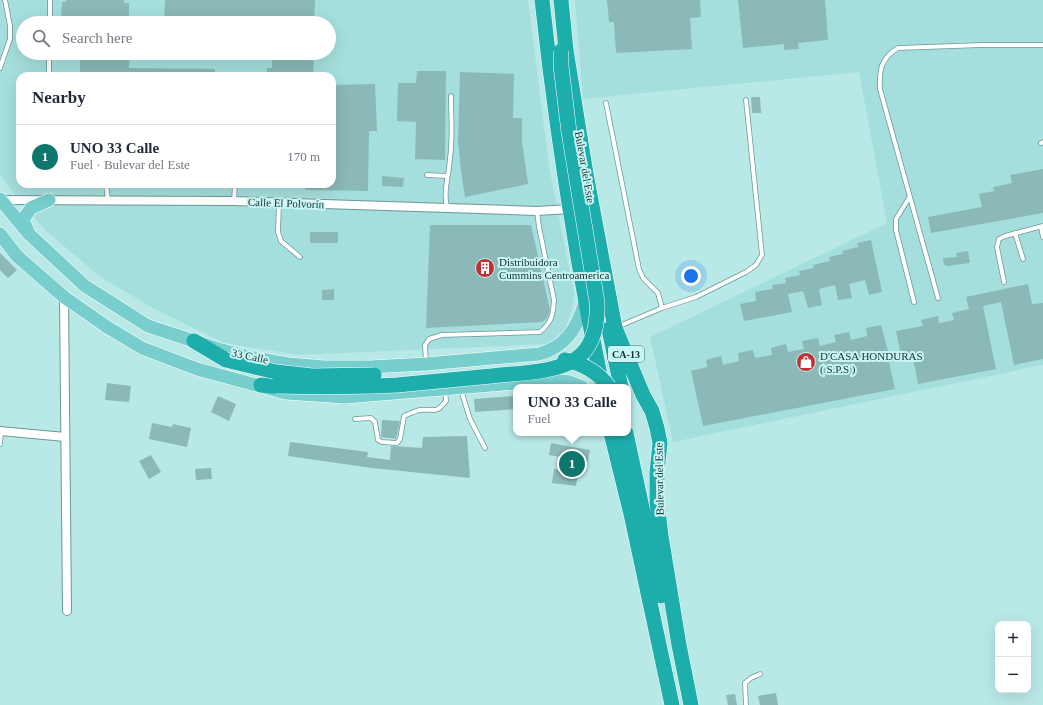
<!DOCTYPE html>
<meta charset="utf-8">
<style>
:root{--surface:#fff;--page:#f2f2f3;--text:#1f2937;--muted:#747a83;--line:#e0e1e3;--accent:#0f766e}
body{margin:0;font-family:"Times New Roman",serif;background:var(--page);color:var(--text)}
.controls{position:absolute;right:12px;bottom:12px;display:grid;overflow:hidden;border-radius:8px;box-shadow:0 4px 16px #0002}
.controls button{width:36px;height:36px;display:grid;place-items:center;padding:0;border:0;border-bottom:1px solid var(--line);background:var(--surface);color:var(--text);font:20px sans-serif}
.you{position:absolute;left:691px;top:276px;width:14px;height:14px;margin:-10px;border:3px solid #fff;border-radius:50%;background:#1a73e8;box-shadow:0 0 0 6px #1a73e833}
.badge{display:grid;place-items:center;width:26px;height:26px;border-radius:50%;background:var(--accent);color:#fff;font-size:13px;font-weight:700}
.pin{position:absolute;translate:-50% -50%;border:2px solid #fff;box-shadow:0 1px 4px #0006}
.popup{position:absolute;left:513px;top:384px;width:118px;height:52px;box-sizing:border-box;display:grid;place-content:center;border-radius:8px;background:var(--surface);filter:drop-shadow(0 1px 3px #0005);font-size:13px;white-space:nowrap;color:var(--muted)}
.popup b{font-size:15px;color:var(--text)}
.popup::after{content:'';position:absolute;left:50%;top:100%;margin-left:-8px;border:8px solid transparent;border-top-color:var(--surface)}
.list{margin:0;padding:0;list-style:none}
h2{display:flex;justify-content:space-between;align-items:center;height:52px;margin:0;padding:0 16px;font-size:17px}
h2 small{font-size:13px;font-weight:400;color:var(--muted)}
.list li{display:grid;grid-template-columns:26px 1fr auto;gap:12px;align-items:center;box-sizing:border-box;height:64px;padding:0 16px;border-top:1px solid var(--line)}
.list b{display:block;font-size:15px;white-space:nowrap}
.list p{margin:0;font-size:13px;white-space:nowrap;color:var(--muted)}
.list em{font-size:13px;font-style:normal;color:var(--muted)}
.icon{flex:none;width:22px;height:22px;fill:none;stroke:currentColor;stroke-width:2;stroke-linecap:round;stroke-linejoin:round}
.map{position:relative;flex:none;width:1043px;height:705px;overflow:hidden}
.search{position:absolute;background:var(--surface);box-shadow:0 4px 16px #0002;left:16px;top:16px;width:320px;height:44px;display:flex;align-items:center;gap:10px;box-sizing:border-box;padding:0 14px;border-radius:22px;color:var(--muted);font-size:15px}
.panel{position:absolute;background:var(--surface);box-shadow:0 4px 16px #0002;left:16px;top:72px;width:320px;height:116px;border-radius:12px}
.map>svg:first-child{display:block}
.built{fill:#a5dfdd;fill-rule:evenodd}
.building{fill:#8ab9b7}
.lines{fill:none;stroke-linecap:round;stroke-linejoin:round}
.lane-casing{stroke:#6a9897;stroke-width:5.5}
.street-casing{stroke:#6a9897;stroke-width:10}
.primary-casing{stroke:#fff;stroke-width:14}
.highway-casing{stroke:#fff;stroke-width:16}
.lane{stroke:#fff;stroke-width:4}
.street{stroke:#fff;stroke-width:8}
.primary{stroke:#77cecd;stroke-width:13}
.highway{stroke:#1daeac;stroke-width:15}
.highway-bridge-casing{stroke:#fff;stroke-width:16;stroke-linecap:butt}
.highway-bridge{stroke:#1daeac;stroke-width:15}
.labels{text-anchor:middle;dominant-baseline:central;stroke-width:4;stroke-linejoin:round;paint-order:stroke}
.shield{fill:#c6f6f5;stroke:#4e6a6a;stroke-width:1}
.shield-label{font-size:10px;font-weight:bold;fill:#1b2e2e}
.street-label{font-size:11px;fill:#1b2e2e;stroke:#c6f6f5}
.poi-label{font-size:11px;fill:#1b2e2e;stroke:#c6f6f5;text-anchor:start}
</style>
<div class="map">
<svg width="1043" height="705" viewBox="0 0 1043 705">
<rect width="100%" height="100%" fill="#b9e9e7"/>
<path class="built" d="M0 0H528L549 166 574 294 572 310 564 332 547 344 298 355 224 343 153 308 99 276 43 228 9 187 0 174ZM23 23H329V53H23ZM20 76H332V184H20Z
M575 0H1043V365L673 442 650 337 887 223 859 72 583 99Z"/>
<path class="building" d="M66 0H124V3H129V23H61L62 2H66Z
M165 0H315L314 23H164Z
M607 0H700L701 17 690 18 692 49 616 53 614 22H609Z
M738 0H825L828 40 798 43 799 49 784 50V44L743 48Z
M80 53H130L129 68 215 69V76H80Z
M272 53H314L313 76H267V68H272Z
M417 71H446L445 160 415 159 416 122 397 121 398 83H416Z
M460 72 514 74 513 118H522V142L528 184 465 197 461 171 458 141Z
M375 84 377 131H369L368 191 305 190V184H332V85Z
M751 97H760L761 113H752Z
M1043 169V213L931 233 928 217 982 207 979 194 994 191 993 187 1012 183 1010 175Z
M382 176 404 178 403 187 382 186Z
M430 225H531L550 310 547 318 542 322 426 328Z
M310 232H338V243H310Z
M871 240 882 292 869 295 865 280 849 284 852 298 838 300 835 285 819 289 822 305 808 308 803 291 788 294 792 312 744 321 740 304 756 301 755 292 773 289 772 285 786 283 785 278 800 275 799 271 814 268 813 265 830 261 829 257 843 254 842 251 858 247 857 243Z
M968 251 970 263 947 266 946 265H944L943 258 957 257 956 253Z
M0 253 17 270 8 278 0 270Z
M1028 284 1032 304 1043 303V359L1014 365 1001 302 983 306 996 369 918 384 913 358 902 360 896 331 923 326 921 320 938 316 939 323 954 320 952 313 969 309 966 297Z
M334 289V300H322V290Z
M881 325 891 362H889L895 389 703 426 691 371 707 367 706 360 721 356 723 365 739 361 738 353 753 350 755 358 772 355 771 348 786 344 788 352 804 349 802 341 818 338 820 346 836 342 834 335 849 332 851 340 867 336 866 328Z
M107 383 131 386 129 402 105 400Z
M218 396 236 404 229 421 211 412Z
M513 396 515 409 475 412 474 399Z
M382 420 400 421 396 439 381 437Z
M152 423 172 427 173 424 191 428 187 447 149 439Z
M467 436 470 478 372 468 288 456 290 442 368 452 367 457 390 460 391 446 422 448 423 437Z
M551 443 590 450 588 462 580 461 576 486 552 483 554 469 565 471 567 458 549 455Z
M151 455 161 472 149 479 139 461Z
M211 468 212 479 196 480 195 469Z
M776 693 778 705H760L758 696Z
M735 694 737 705H728L726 695Z"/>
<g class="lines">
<defs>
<path id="lane" d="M50 23V0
M0 68 10 39V26L5 0
M49 76V53
M606 103 639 269 643 278 658 293 662 308
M1041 143 1043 142
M427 175 447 176
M106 184 108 200
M909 198 896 219V230L914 302
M234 201 235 184
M279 203 278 232 281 241 300 257
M447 207C443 191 449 175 450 158 453 138 451 116 451 96
M1041 227 1043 237
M1015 233 1023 259
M1004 282 997 247 999 239 1005 236 1043 226
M938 298 880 89C879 70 881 58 898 48L982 45H1043
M617 327 662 308 696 297 746 272 756 265 762 255 746 100
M426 362 425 345 429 339 442 335 540 332C552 322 553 315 554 300L539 227 537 211
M461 390 470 419 485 448
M355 419 371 418 375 422 378 440 382 442 397 443 400 439 404 416C409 414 415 411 420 410 435 408 435 415 446 401L445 390
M0 444 1 431
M746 705 745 683 751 678 760 674"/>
<path id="street" d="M0 200 234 201 537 211 570 209
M64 297 67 611
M0 431 65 437"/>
<path id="primary" d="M0 199 29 234 85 286 148 326 218 349 249 357 288 364 324 367H370L426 364 539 354C566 347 577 328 585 302
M28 231 23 220 31 208 49 200
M0 234 17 256 64 297 107 327 142 348 197 369 286 393 345 397 553 380 570 382 582 387"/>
<path id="highway" d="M542 0C556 130 576 258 602 386
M561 0 566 50 586 174 615 328 643 395 652 411 657 428 660 443 657 472V502L661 536 679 645 691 705
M609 329 621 387
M194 341 226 360
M261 385 276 386
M611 433 631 514 672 705
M626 433 661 596"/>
</defs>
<use href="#lane" class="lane-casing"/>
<use href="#street" class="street-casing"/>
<use href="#primary" class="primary-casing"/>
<use href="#highway" class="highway-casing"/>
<use href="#lane" class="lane"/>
<use href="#street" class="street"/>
<use href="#primary" class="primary"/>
<use href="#highway" class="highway"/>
<defs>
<path id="highway-bridge" d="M226 360 276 372 312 376 374 375
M565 360C582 363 599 373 609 387
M276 386C316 387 357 387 397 385 428 382 460 379 491 376 515 373 556 373 576 359 594 346 598 323 597 302L569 132 561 66V51"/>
</defs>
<use href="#highway-bridge" class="highway-bridge-casing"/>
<use href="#highway-bridge" class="highway-bridge"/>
</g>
<defs>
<symbol id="building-disc" viewBox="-11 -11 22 22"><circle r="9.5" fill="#c03136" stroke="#c6f6f5"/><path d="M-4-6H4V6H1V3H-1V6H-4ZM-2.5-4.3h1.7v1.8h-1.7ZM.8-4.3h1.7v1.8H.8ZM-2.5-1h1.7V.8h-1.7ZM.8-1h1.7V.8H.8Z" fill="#fff"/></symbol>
<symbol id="shop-disc" viewBox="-11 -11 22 22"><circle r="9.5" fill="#c03136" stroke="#c6f6f5"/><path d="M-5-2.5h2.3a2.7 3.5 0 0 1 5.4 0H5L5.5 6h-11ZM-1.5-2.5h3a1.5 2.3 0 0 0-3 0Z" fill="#fff"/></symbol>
</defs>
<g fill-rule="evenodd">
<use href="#building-disc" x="474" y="257" width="22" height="22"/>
<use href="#shop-disc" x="795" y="351" width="22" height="22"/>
</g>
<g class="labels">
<rect class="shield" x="608" y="346" width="36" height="16" rx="3"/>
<g class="shield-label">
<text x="626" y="354">CA-13</text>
</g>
<g class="street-label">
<text transform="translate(585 167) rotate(80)">Bulevar del Este</text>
<text transform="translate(286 203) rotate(2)">Calle El Polvorín</text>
<text transform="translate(250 356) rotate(12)">33 Calle</text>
<text transform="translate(659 479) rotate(-91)">Bulevar del Este</text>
</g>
<g class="poi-label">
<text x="499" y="262">Distribuidora<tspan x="499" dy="13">Cummins Centroamerica</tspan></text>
<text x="820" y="356">D'CASA HONDURAS<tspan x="820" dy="13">( S.P.S )</tspan></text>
</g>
</g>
</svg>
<div class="controls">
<button>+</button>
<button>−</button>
</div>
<div class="you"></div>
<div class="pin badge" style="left:572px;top:464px">1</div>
<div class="popup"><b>UNO 33 Calle</b>Fuel</div>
<div class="search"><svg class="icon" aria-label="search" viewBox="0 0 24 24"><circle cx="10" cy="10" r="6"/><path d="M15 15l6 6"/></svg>Search here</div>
<section class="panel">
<h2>Nearby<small></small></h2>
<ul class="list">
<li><span class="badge">1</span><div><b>UNO 33 Calle</b><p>Fuel · Bulevar del Este</p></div><em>170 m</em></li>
</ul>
</section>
</div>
